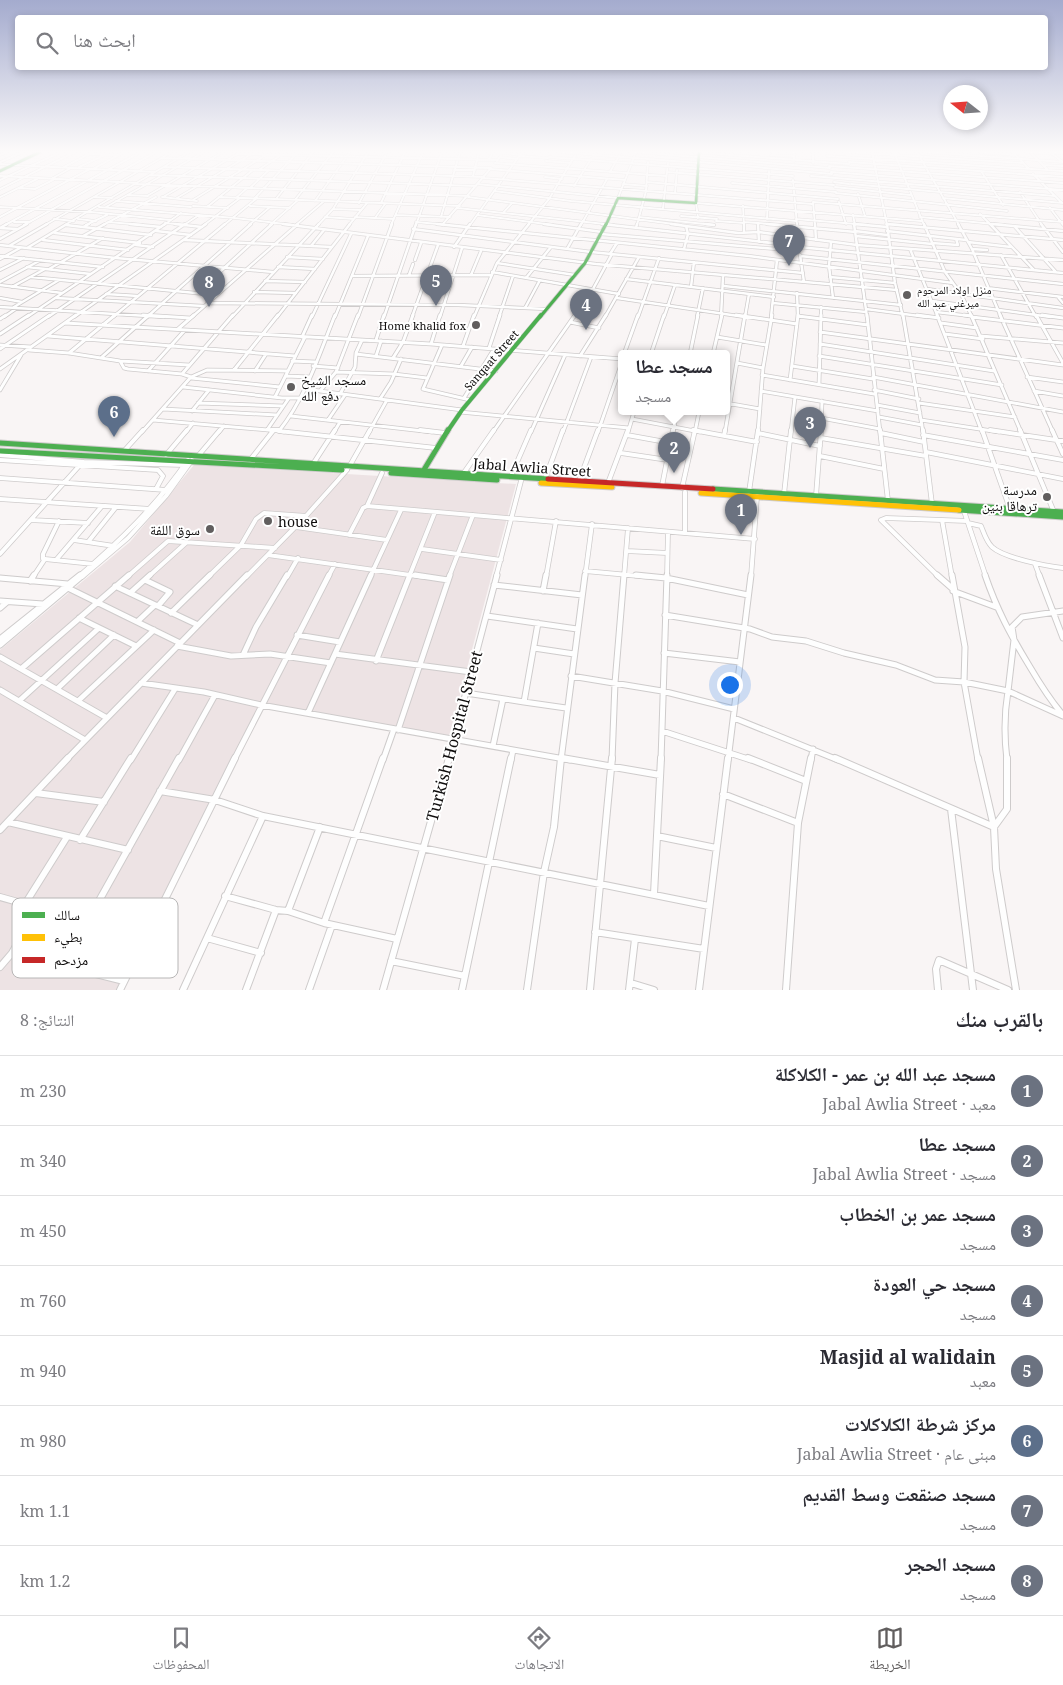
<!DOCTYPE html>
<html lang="ar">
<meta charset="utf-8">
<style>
:root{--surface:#fff;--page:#f2f2f3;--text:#2b2b33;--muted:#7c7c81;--line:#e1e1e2;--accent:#615e5e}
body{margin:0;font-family:"Noto Serif","Noto Naskh Arabic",serif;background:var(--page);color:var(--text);direction:rtl}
.compass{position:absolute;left:943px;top:85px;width:45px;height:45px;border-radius:50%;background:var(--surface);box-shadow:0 2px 8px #0003;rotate:287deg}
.you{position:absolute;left:729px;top:684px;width:18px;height:18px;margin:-12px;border:4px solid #fff;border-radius:50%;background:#1a73e8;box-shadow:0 0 0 8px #1a73e833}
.badge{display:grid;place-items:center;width:32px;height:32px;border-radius:50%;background:var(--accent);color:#fff;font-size:16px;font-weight:700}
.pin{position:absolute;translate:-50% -41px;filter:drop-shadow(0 1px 2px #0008)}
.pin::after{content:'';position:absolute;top:26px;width:18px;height:15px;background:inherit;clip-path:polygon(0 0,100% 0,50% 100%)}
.popup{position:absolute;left:618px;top:350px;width:112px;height:65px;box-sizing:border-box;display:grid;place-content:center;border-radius:5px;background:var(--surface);filter:drop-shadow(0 1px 4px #0005);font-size:16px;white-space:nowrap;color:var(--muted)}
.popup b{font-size:19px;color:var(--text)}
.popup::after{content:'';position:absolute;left:50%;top:100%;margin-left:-10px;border:10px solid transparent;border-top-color:var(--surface)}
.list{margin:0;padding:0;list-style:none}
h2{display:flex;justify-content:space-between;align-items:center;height:65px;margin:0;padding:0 20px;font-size:21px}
h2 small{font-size:16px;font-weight:400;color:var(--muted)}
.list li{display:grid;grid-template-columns:32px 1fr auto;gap:15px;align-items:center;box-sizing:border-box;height:70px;padding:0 20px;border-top:1px solid var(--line)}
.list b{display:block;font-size:19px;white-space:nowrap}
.list p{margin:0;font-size:16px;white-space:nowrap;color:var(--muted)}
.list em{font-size:16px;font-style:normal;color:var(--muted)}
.icon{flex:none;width:28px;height:28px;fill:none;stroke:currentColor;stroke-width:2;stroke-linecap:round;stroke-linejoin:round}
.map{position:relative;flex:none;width:1063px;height:990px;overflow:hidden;direction:ltr}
.search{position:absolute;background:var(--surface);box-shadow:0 2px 8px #0003;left:15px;right:15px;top:15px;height:55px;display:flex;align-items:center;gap:12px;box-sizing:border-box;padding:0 18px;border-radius:5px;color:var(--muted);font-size:19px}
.sheet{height:625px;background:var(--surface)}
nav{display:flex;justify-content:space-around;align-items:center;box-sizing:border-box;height:70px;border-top:1px solid var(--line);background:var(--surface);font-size:14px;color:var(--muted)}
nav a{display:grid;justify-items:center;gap:2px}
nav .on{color:var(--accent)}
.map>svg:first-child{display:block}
.built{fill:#ede3e4}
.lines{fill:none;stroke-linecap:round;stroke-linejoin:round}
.street-far5-casing{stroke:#cecbcb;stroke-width:3}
.street-far4-casing{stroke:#cecbcb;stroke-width:4}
.street-far3-casing{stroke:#cecbcb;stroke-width:4.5}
.street-far2-casing{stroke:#cecbcb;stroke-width:5.5}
.street-far1-casing{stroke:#cecbcb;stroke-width:7}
.street-casing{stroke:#cecbcb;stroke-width:8}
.fast-far3-casing{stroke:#cecbcb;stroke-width:4}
.fast-far2-casing{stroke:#cecbcb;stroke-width:4.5}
.fast-far1-casing{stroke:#cecbcb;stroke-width:5}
.fast-casing{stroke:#cecbcb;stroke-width:7}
.slow-casing{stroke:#cecbcb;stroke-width:7}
.jam-casing{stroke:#cecbcb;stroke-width:7}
.street-far5{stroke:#fefefe;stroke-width:2}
.street-far4{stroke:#fefefe;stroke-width:2.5}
.street-far3{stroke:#fefefe;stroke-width:3}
.street-far2{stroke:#fefefe;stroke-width:4}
.street-far1{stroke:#fefefe;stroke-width:5}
.street{stroke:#fefefe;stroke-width:6}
.fast-far3{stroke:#4caf50;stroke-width:2.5}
.fast-far2{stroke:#4caf50;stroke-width:3}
.fast-far1{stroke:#4caf50;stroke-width:4}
.fast{stroke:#4caf50;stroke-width:5}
.slow{stroke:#ffc107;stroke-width:5}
.jam{stroke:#c62828;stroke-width:5}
.poi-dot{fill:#615e5e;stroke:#fff;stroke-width:2}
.labels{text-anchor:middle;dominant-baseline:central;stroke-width:4;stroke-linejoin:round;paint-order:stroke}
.far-poi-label{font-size:11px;fill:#0f0d0d;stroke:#fff;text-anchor:start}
.far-street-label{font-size:11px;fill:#0f0d0d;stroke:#fff}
.poi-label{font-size:14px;fill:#0f0d0d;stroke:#fff;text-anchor:start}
.street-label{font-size:14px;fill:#0f0d0d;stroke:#fff}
.near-street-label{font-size:16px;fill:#0f0d0d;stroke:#fff}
.key{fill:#fff;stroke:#b7b6b6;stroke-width:1}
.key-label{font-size:14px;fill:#0f0d0d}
</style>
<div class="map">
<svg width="1063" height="990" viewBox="0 0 1063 990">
<rect width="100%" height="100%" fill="#f9f5f5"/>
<path class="built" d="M194 465 516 484 449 736 261 708 116 990H0V650L130 542Z"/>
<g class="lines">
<defs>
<path id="street-far5" d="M560 152 699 163
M635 152 830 168
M694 152 849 164
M794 152V161
M813 152V163
M849 152 1023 163
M872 152 887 225
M894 152 924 225
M917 152 959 225
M926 152 1063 162
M980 152 1015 155
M1013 152 1029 169
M1028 152 1053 154
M1030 152 1047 169
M503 153 521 155
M1051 153 1063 162
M1051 153H1063
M90 154 118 155
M238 154 498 160
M0 155 7 152
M771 155 794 156
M520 156 548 158
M827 156 1063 171
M500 157 517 159
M549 157 793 176
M162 158 491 168
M489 159 493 152
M497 161 503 152
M546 161 571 163
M0 162 23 152
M699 162 832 174
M849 162 1063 177
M495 163 666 176
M0 164 13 165
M12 165 155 172
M1043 165 1063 166
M829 166 1063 183
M64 167 93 152
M79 167 107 154
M164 167 484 177
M93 169 124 152
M260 169 281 155
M490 169 625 180
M454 170H475
M981 171 1003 205
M610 172 621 152
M667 172 834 185
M831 172 1063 190
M1033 174 1062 203
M150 175 476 186
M0 176 137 183
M473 176 479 152
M811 176 1055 196
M545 177 562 179
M53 178 71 168
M484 178 812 204
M0 180 61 152
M793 180 797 225
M647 182 838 199
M834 182 849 184
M732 183 836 192
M136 184 469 196
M477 184 618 198 636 152
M623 184 647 186
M851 184 1063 203
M574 186 591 159
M835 187 910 195
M20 188 35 189 53 180
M250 188 269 170
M0 189 75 152
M494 191 571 201 796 221
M1020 192 1042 225
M675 193 677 170
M836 193 1007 211
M858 194 865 216
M128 195 148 196
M147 196 223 152
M0 197 37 179
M94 197 112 198
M162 197 197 201
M163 197 239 153
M219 197 460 206
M468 197 681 225
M177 198 250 155
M236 198 247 188
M255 198 296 154
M943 198 1063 210
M276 199 313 152
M193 200 266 155
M295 200 333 152
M116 201 191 207
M315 201 350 152
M813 202 1063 222
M813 202 815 225
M839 202 846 224
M359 203 387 152
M381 203 405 152
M193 206 228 208
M250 206 290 208
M743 206 744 225
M0 207 91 212 170 220
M99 207 235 218 293 225
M106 207 204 152
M207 207 253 170
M458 208 614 225
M663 208 668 163
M1050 208 1063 225
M333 209 360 210
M503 213 512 203
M980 214 991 225
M396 215 450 217
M477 215 553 225
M853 215 855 225
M681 216 717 219
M0 217 90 169
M325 217 354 219
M355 217 394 219
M441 217 460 152
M639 217 714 225
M920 217 1005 225
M375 218 385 204
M698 218 696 203 921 221
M54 219 74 221
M78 219 96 221
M767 219 769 171
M796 219 868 225
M716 221 744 223
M14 222H30
M108 222 143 225
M416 222 449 225
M744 222 781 225
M165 223 187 225
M758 223V225
M886 224 901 225
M5 225 141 152
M24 225 156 152
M45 225 172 152
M65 225 189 152
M66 225H69
M86 225 107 215
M103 225 156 197
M164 225 181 213
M184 225 199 215
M204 225 240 198
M224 225 257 198
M249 225 270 207
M270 225 298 200
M296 225 323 202
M318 225 333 209 368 152
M349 225 367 203
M391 225 423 152
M416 225 442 152
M442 225 491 168
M470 225 522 152
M528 225 549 199 577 152
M581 225 607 179
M637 225 646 191 648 162"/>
<path id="street-far4" d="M130 224 161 227
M175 224 202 227
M283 224 596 264 897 290
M437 224 749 256 953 283
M544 224 602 232
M602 224 799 246
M671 224 738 233 759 232 857 245 1063 260
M706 224 714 225
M744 224V231
M758 224 759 242
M767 224 856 232
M797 224 799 248
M815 224 816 240
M854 224 867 317
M854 224 887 227
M887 224 895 283 903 317
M887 224 1063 240
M924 224 945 272 961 294 972 317
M958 224 972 249 1001 317
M990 224 1034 270
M992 224 1063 231
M1041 224 1063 252
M66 225 151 235
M83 227 89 224
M1015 227 1056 272
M0 228 7 224
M0 228 17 229
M636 228 637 224
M413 229 591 252 803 273
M156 231 191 235
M855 231 887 235
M887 231 966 240
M55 233 140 243
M601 234 799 251
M83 236 105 224
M856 236 932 244
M0 239 27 224
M43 240 128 250
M184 240 332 247
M831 242 829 266 833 298
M968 242 1011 247
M932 243 958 245 956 239
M0 245 116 258 273 272
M136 245 153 247
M9 246 47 224
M311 246 324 230
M454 247 470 224
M799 247 1063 273
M27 248 67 224
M567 249 581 224
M684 249 688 234 686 226
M910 249 938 317
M972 249 987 250
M610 254 617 243
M800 255 804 282
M1001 255 1036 317
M0 256 103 267
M800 256 1063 284
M287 257 323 259
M0 259 20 248
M415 260 421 243
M497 263 575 275
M27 267 91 274
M278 267 315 269
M49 269 103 238
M0 270 24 258
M492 272 619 294
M409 275 413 264
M471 275 481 251
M352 276 491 275
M31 277 216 295
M830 277 895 283
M526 278 551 247
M626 279 774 297
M265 281 305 282
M0 282 41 260
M0 285 62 293
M724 286 901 305
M12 287 45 269
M691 287 694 262
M987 288 1063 297
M927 289 1063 308
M254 292 296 293
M197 293 272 224
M797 293 798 317
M106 294 138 296
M1058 297 1063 303
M0 298 22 302
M56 298 204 306
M617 298 745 317
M932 301 1051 317
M207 303 458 305 547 309
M773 303 866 312
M0 307 164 317
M14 307 59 280
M525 308 540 280
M866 309 927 317
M936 312 971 316
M798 316 802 317
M4 317 17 308
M27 317 165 224
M48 317 185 224
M74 317 206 224
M113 317 225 224
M147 317 251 224
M192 317 298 224
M232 317 319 224
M277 317 350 224
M312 317 351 234
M335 317 368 236
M358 317 392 224
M384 317 416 224
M412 317 438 245
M440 317 462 248
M474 317 497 263 529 224
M499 317 513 276
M574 317 593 289 612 254
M605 317 639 257
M638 317 659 258
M664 317 675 285
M697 317 703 288
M721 317 723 276
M745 317 749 294
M771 317 777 260
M821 317V307"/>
<path id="street-far3" d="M143 315 190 318
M358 315 336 372 394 374 427 378
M736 315 797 324
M867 315 880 432
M903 315 923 432
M917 315 939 318
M937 315 982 432
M964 315 971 316
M971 315 1021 432
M1000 315 1053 432
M1036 315 1063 363
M1042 315 1063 318
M798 316 868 325
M972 317 1063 328
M0 319 6 315
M570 322 599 328
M65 323 431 344 622 359
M941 323 977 328
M178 329 194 315
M820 332 1063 365
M0 334 29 315
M945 334 983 339
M48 336 295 356
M981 336 1063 343
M302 337 312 315
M717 337 766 345
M376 340 384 315
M431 344 440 315
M820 344 994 371
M0 345 31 347
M442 345 423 389 470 400
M463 346 474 315
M489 348 500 315
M0 349 50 315
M29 350 69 353 120 361 189 365
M69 353 115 315
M356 354 496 371
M624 354 638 315
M651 354 664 315
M690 354 698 315
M713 354 722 315
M376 356 381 341
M580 356 606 315
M819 356 1002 385
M102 357 149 315
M393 358 403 342 413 315
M120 361 124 368 128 369 182 374 191 377 207 370 288 371
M292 361 315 362
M737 363 763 368
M313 366 338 368
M461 366 472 347
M792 366 873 379
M0 369 76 315
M234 370 278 315
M148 371 185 330
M255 371 266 354
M182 374 233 315
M762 375 874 394
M286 376 310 377
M873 377 1063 412
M1027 377 1063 382
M191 378 280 387
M790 380 798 315
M819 384 821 315
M183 387 282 398H301
M305 389 462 410
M0 390 21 355
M874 390 919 399
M320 391 336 372
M761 391 878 411
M1034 391 1063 396
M340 394 355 367 356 353 362 340
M275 397 305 337
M464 398 494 349
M380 399 391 382 401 359
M198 403 283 406
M726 403 760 409
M919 403 1015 417
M877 405 920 413
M163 409 277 415
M192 411 209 390
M460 412 629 428
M291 416 432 432
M879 417 922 425
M821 418 880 429
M632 419 700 432
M153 420 279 431C306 397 319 355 335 315
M328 420 345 395
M921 420 999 432
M267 430 289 398
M279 431 284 432
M142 432 191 377
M186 432 193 423
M219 432 224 426
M334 432 340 422
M369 432 387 400
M493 432 575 315
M531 432 565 355
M563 432 591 357
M598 432 622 362
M628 432 634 412
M673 432 677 412
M695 432 699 412
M725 432 745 315
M758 432 763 368 772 315
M791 432 795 397
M821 432 822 401"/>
<path id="street-far2" d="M271 430H280
M420 430 445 433
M693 430 757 442
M880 430 888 501
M923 430 932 504
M982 430 1010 509
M990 430 1063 441
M1020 430 1054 512
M1052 430 1063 454
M279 431 436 448
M758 433 820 446
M881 433 924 442
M627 435 671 443
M923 435 1063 460
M724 436 725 430
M821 438 926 456
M124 451 143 430
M926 452 1063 479
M621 453 668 460
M0 455 84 462 184 465
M166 455 187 430
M198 456 220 430
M820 456 884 469
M0 460 158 470 163 476 156 489
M250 460 273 431
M313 464 335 430
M349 467 370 430
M463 474 494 430
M511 476 531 430
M0 478 166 490
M545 479 563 430
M579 481 598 430
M608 483 628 430
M662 486 673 430
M682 488 695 430
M685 492V533
M749 492 758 430
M784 494 791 430
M816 496 821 430
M0 499 150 509
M367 506 382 473
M964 511 986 577
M31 520 88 523
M968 523 981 526C984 533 986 541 992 547 1004 558 1046 566 1063 568
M296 527 387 540
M349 535 363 508 367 506 755 539
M74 540 114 546
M88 542 116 507
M422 549 501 560
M627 551 667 553
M0 554 80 465
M268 555 424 577
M45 559 93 564
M45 559H43V554L59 521
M56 560 102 506
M1035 564 1040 577
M585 571 650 577
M33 577 45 559
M78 577C120 541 157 505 188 460
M82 577 128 538 166 496 192 460
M127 577 168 541 275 548
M148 577 187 542
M208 577 241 545 256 519 264 513 306 516
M246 577 306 516 347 470
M287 577 298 558
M328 577 335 564
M370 577 401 510
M409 577 435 512
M449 577 473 515
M496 577 521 481
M546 577 556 521
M585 577 592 524
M624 577 628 528
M667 577 668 532
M751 577 757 496
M939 577 881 520 886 518 942 520
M952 577 942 520 967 521"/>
<path id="street-far1" d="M415 575 448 580
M636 575 666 578 748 595
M937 575 953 589
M952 575 965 647 964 682 978 760
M985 575C997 610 1011 636 1030 667 1040 684 1050 700 1063 715
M1039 575 1063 638
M0 578 68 584
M145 580 170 592 158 606
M30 581 34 575
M494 585 582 595
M115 586 198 625
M68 588 180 643
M543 591 546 575
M953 591 996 607
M130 593 150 575
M0 601 43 604
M0 608 7 602
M171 613 210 575
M665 615 750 629 772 637 806 641 844 653 896 665 935 680 964 682 1008 691 1014 640 1012 627 1022 617 1063 611
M487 616 577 629
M79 618 136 646
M138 621 155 605
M538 623 524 702 566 708
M297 635 340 642
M0 639 80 575
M0 645 83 575
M177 646 231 656 270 654 331 663
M534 648 574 654
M664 653 740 662
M335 654 471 672
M243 655 256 627 287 575
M0 657 107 718
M376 661 410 575
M21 669 129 575
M571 676 662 691 734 709
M141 683 204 692 261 705 570 760
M57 689 114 635
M0 690 85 740
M466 693 524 702
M19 701 99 628
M78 701 154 630
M308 713 371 575
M734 718 838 760
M398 730 450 575
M662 731 751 760
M493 746 503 699
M66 760 247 575
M131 760 175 689
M179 760 215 695
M234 760 329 575
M383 760 394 729
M448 760 497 575
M511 760 513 750
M561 760 585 575
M612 760 615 683 624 575
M661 760 667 575
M728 760 751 575
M811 760 813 749
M1007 760C1004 736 1004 715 1008 691L1063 716"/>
<path id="street" d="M562 758 660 775
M748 758 806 781
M835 758 994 827 1007 809V758
M978 758 994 827 996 869 1016 990
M160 791 215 800 263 816 709 906
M36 793 104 802
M723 794 798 823
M951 809 973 990
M8 822 128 850
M0 830 68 758
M657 836 716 848
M80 840 131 758
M654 894 661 758
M225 896 276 910 288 911 324 923 397 939
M0 897 25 904 91 912
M25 904 67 837
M288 911 320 827
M324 923 383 758
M595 932 704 949
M207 938 261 953
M12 953 124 981
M391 961 465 976
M63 965 179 758
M0 967 12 953 39 905
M631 983 654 990
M120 990 235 758
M183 990 263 816
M246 990 276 910
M309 990 332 925
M383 990 449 758
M462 990 511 758
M527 990 544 872 554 827 561 758
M590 990 612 758
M629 990 635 939
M699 990 728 758
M786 990 798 823 811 758
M938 990 936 969 939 960 1008 990"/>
<path id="fast-far3" d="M0 171 40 152
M606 225 618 198 696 203 699 152"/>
<path id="fast-far2" d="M540 317 585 263 606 224"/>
<path id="fast-far1" d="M447 432 462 410 541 315"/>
<path id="fast" d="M0 443 548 479
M0 451 342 470
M391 473 497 480
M422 473 448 430
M713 489 1063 512
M959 510 1063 517"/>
<path id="slow" d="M541 483 612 487
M701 493 959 510"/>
<path id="jam" d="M548 479 713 489"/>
</defs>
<use href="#street-far5" class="street-far5-casing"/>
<use href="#street-far4" class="street-far4-casing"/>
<use href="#street-far3" class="street-far3-casing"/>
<use href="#street-far2" class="street-far2-casing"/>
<use href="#street-far1" class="street-far1-casing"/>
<use href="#street" class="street-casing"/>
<use href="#fast-far3" class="fast-far3-casing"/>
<use href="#fast-far2" class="fast-far2-casing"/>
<use href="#fast-far1" class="fast-far1-casing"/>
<use href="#fast" class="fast-casing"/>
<use href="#slow" class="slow-casing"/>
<use href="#jam" class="jam-casing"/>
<use href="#street-far5" class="street-far5"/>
<use href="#street-far4" class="street-far4"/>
<use href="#street-far3" class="street-far3"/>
<use href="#street-far2" class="street-far2"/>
<use href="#street-far1" class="street-far1"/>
<use href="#street" class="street"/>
<use href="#fast-far3" class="fast-far3"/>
<use href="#fast-far2" class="fast-far2"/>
<use href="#fast-far1" class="fast-far1"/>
<use href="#fast" class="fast"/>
<use href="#slow" class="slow"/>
<use href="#jam" class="jam"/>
</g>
<linearGradient id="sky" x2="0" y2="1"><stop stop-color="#a4abce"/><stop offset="0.52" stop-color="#fcfafa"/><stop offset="1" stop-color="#fcfafa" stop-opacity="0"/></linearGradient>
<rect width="1063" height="291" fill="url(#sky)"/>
<g class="poi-dot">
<circle cx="907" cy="295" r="5"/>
<circle cx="476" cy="325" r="5"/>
<circle cx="291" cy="387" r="5"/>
<circle cx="1047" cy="497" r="5"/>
<circle cx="268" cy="521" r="5"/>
<circle cx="210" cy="529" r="5"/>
</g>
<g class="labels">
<g class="far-poi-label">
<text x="917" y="289">منزل اولاد المرحوم<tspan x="917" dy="13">ميرغني عبد الله</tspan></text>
<text x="466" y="325" text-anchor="end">Home khalid fox</text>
</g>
<g class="far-street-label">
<text transform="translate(491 360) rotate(-49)">Sanqaat Street</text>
</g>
<g class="poi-label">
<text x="301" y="379">مسجد الشيخ<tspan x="301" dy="16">دفع الله</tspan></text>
<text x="1037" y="489" text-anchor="end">مدرسة<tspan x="1037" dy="16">ترهاقا بنين</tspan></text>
<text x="278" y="521">house</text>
<text x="200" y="529" text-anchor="end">سوق اللفة</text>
</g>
<g class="street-label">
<text transform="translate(532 467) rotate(4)">Jabal Awlia Street</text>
</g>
<g class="near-street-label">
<text transform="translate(454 736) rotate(-75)">Turkish Hospital Street</text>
</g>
</g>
<rect x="12" y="898" width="166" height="80" rx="8" class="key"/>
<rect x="22" y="912" width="23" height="6" fill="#4caf50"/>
<rect x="22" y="934" width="23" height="7" fill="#ffc107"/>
<rect x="22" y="957" width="23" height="6" fill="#c62828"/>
<g class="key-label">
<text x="54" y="920">سالك</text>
<text x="54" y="942">بطيء</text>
<text x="54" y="965">مزدحم</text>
</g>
</svg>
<svg class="compass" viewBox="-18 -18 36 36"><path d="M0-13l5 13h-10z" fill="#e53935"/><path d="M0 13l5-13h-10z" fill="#7c7c81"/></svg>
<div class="you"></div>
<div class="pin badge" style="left:741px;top:535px;background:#6b7280">1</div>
<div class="pin badge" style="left:674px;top:473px;background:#6b7280">2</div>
<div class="popup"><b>مسجد عطا</b>مسجد</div>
<div class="pin badge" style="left:810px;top:448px;background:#6b7280">3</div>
<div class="pin badge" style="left:586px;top:330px;background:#6b7280">4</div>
<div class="pin badge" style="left:436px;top:306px;background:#6b7280">5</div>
<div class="pin badge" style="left:114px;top:437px;background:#5c6f8a">6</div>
<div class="pin badge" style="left:789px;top:266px;background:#6b7280">7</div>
<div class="pin badge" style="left:209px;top:307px;background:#6b7280">8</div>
<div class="search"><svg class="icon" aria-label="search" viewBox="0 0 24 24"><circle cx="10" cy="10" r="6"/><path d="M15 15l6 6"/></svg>ابحث هنا</div>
</div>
<section class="sheet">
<h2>بالقرب منك<small>النتائج: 8</small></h2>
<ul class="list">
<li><span class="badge" style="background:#6b7280">1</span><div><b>مسجد عبد الله بن عمر - الكلاكلة</b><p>معبد · Jabal Awlia Street</p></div><em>230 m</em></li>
<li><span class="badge" style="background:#6b7280">2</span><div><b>مسجد عطا</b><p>مسجد · Jabal Awlia Street</p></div><em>340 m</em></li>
<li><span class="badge" style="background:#6b7280">3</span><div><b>مسجد عمر بن الخطاب</b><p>مسجد</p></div><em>450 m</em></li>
<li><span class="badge" style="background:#6b7280">4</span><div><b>مسجد حي العودة</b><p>مسجد</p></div><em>760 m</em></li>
<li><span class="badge" style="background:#6b7280">5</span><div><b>Masjid al walidain</b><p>معبد</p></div><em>940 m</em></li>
<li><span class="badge" style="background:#5c6f8a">6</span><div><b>مركز شرطة الكلاكلات</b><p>مبنى عام · Jabal Awlia Street</p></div><em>980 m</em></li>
<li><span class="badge" style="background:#6b7280">7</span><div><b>مسجد صنقعت وسط القديم</b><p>مسجد</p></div><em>1.1 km</em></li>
<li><span class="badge" style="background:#6b7280">8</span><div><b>مسجد الحجر</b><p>مسجد</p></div><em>1.2 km</em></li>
</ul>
</section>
<nav>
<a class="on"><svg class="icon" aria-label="map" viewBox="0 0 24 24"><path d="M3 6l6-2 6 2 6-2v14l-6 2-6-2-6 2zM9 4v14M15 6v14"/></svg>الخريطة</a>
<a><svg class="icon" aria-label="directions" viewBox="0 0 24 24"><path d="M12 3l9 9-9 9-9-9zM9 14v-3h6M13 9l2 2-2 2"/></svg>الاتجاهات</a>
<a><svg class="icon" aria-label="saved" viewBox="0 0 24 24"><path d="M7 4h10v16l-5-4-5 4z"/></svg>المحفوظات</a>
</nav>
